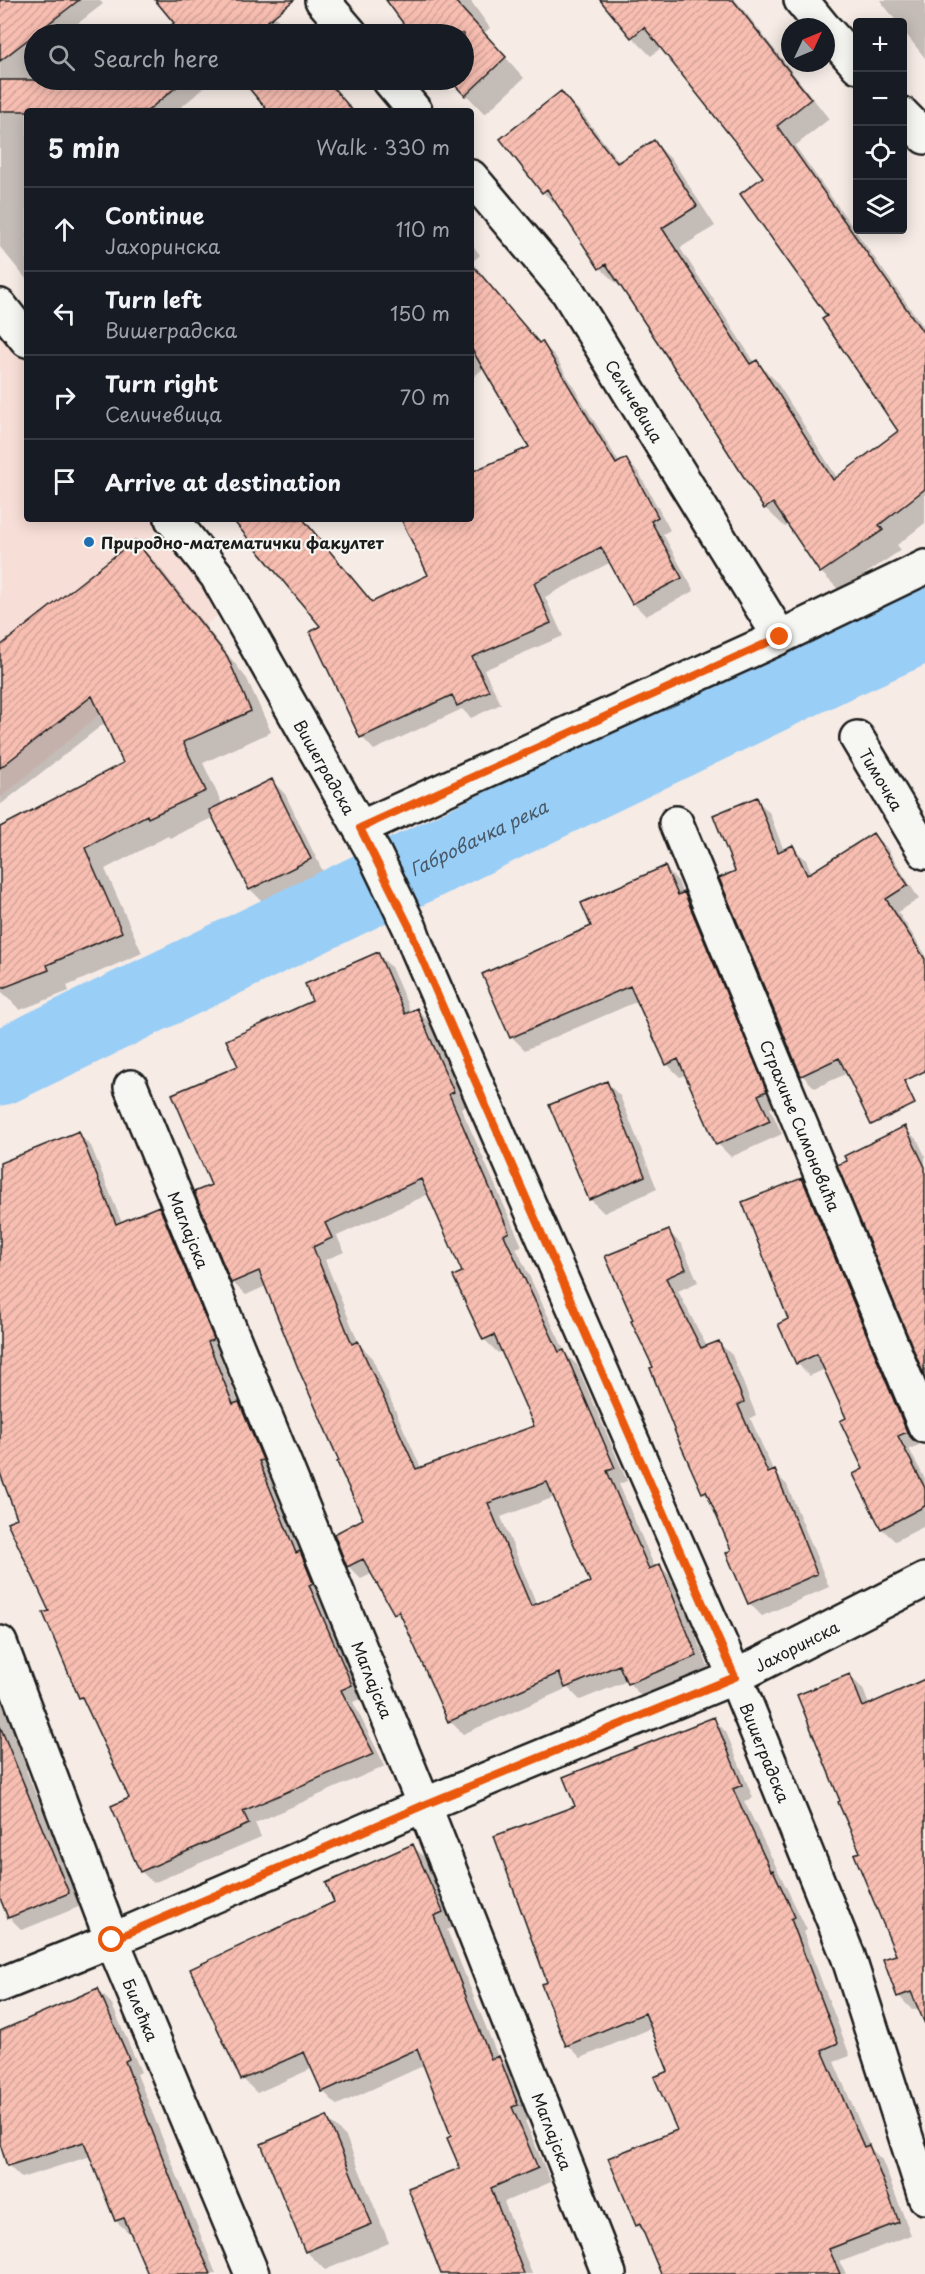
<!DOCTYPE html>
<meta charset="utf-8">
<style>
:root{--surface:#171b24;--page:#20242c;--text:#f1f3f6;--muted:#9ea1a6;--line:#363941}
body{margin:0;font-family:"Playpen Sans",sans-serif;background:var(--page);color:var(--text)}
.controls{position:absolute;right:18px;top:18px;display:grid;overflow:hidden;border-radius:6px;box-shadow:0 3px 15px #0003}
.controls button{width:54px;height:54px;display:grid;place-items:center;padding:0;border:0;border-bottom:2px solid var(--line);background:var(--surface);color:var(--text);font:30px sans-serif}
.compass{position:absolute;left:781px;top:18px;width:54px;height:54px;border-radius:50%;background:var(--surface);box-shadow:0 3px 15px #0003;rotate:46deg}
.stop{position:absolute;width:18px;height:18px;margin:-14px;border:4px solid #ea580c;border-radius:50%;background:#fff}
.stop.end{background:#ea580c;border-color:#fff;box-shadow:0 2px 6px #0008}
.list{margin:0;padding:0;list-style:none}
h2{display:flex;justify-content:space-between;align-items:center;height:78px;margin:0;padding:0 24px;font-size:26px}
h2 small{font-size:20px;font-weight:400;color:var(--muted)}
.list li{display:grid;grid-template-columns:39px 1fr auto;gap:18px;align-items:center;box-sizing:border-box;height:84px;padding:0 24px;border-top:2px solid var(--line)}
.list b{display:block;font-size:22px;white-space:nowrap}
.list p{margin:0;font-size:20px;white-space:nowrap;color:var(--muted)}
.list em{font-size:20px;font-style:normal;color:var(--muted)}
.icon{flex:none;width:33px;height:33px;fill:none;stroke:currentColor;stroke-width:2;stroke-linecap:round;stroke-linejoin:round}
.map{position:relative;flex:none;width:925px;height:2274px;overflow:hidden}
.search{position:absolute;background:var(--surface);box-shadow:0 3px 15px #0003;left:24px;top:24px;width:450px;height:66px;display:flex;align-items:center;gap:15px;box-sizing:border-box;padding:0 21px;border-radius:33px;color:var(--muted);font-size:22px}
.panel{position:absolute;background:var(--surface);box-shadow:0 3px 15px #0003;left:24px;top:108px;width:450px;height:414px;border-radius:6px}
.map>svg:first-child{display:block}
.built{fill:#f7ded6}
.shadow{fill:#0003;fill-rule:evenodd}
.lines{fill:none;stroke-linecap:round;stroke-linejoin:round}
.river{stroke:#99cef7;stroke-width:75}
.building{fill:url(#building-hatch);stroke:#1c1c1c;stroke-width:1.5;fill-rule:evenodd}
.minor-casing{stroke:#1c1c1c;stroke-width:38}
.minor{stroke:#f6f6f2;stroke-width:33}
.route{stroke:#ea580c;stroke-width:8}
.poi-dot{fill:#1f6fb2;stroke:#f6f6f2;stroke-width:2}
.labels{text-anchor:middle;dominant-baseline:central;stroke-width:4.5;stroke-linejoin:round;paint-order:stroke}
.street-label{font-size:16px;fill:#1c1c1c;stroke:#f6f6f2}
.poi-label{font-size:16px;font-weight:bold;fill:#1c1c1c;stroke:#f6f6f2;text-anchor:start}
.water-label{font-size:18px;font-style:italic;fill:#485a69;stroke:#f6f6f2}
</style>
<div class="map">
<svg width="925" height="2274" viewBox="0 0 925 2274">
<defs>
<pattern id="building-hatch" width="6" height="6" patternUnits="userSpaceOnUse" patternTransform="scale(1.5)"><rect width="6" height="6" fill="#f8beb2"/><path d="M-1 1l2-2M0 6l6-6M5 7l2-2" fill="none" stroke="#d4a398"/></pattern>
</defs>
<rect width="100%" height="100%" fill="#f6ebe5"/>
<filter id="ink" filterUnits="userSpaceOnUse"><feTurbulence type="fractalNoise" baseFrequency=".0167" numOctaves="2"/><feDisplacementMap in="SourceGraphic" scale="12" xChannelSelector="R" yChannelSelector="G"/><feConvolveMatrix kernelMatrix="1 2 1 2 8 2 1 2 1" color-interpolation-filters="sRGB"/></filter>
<g filter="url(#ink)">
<path class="built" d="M0 321 27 354V519H160L226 608 0 798Z"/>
<path class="shadow" d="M0 0H99L103 4 64 34H34V80H79L90 93 107 80H214L176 111H27V280L0 247Z
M157 0H261L290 34H162L177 23Z
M387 0H470L490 28 484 33 524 78 485 114 452 80H464V34H412Z
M602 0H735L738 3 829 119 795 146 925 329V523L897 545 901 550 840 591 821 572 789 525 785 527 765 508 622 286 620 287 600 268 562 211 543 192 561 93 581 112 620 163 654 142 673 161 715 226 680 248 755 363 757 362 776 381 838 479 900 431 830 316 765 178 662 47 651 56 632 37Z
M880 0H925V58L902 29V22H897Z
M244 80H327L353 111H270Z
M471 243 480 255 471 263Z
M471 263 540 344 542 343 555 356 620 464 626 460 639 473 670 530 663 534 694 591 646 616 633 603 611 562 545 597 563 636 484 670 501 704 471 718 462 709 374 750 362 737 323 627 234 519H303L373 603 430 576 403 519H471V473L531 447 484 368 471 379Z
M135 542 156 563 247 679 271 732 203 763 223 806 272 781 285 794 323 872 263 902 250 889 214 817 170 838 168 836 105 869 142 953 67 986 69 991 20 1010 0 990V828L125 764 106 722 0 805V648Z
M756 799 769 812 784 851 793 847 806 860 812 874 873 835 886 847 919 899 898 912 925 954V1049L878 1059 815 1088 802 1075 736 872Z
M665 868 678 881 683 895 697 907 779 1105 770 1108 782 1134 731 1157 718 1144 687 1074 680 1077 667 1064 638 1001 525 1050 512 1037 484 974 593 926Z
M378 954 391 967 411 1013 417 1010 430 1023 466 1105 461 1108 522 1246 516 1248 566 1354 577 1365 627 1481 619 1484 655 1568 660 1566 673 1579 709 1669 642 1697 627 1681 580 1700 568 1688 463 1734 450 1721 407 1624 396 1613 373 1573 361 1579 348 1566 365 1519 266 1286 246 1295 232 1282 213 1186 240 1067 314 1001ZM429 1194 464 1272 455 1277 484 1339 498 1353 502 1350 536 1427 421 1468 371 1356 359 1344 325 1260 344 1252 337 1236ZM555 1497 592 1583 537 1605 501 1517Z
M607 1083 620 1096 657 1189 604 1213 591 1200 551 1106Z
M905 1128 918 1141 925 1156V1373L839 1165Z
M78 1133 91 1146 122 1223 159 1208 172 1221 225 1352 219 1354 239 1404 251 1416 274 1472 270 1474 305 1558 312 1565 325 1596 321 1598 363 1698 353 1702 385 1766 255 1823 261 1837 153 1883 141 1871 132 1799 87 1704 80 1697 0 1469V1163Z
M802 1180 815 1193 919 1445 909 1449 925 1479V1526L895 1541 882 1529 855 1474 865 1469 848 1418 825 1369 810 1376 797 1363 790 1320Z
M669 1232 682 1245 698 1282 678 1291 707 1347 719 1343 732 1355 756 1415 750 1418 774 1472 787 1485 829 1587 762 1616 749 1603 733 1551 711 1500 703 1492 655 1368Z
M849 1675 863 1689 869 1705 925 1680V2009L924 2006 912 2010 899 1996 897 1956 862 1852 842 1802Z
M0 1689 31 1768 26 1770 81 1906 22 1930 9 1917 0 1894Z
M713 1719 726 1732 753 1798 744 1801 807 1930 803 1932 850 2056 834 2062 871 2149 882 2160 911 2235 840 2262 846 2274H663L646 2233 637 2225 679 2131 670 2072 652 2028 581 2058 568 2045 549 1983 576 1807Z
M413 1846 427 1860 456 1926 447 1930 498 2057 512 2071 531 2119 525 2121 551 2182 504 2202 532 2274H442L462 2169 453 2137 425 2065 337 2105 323 2091 313 2068 257 2093 243 2079 192 1970 336 1903Z
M98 1990 111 2003 141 2072 137 2074 216 2274H150L132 2232 129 2233 116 2221 91 2156 21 2178 8 2165 0 2139V2032Z
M327 2118 346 2137 389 2243 325 2270 306 2251Z"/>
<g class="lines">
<path class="river" id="s1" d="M0 1068 834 665 925 624"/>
</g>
<path class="building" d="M0 0H79L0 61Z
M155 0H294L252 34H160L174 23Z
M386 0H454L506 57 465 96 450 80H464V34H411Z
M600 0H733L811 99 777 126 925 335V489L879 525 883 530 820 573 773 503 764 509 685 384 606 264 599 269 547 189 542 193 500 139 561 91 617 163 654 140 697 206 662 228 750 364 757 360 833 480 898 431 822 319 827 316 740 194 763 177 644 27 631 38Z
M0 80H185L147 111H0Z
M242 80H327L353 111H268Z
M471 263 539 343 542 341 616 464 626 458 658 517 651 521 682 578 632 604 601 547 534 583 551 623 472 657 489 691 457 706 452 695 360 738 310 632 320 626 232 519H303L372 602 428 575 401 519H471V472L529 447 471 348Z
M135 540 227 656 251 711 183 742 206 791 148 818 147 815 85 848 122 932 47 965 49 970 0 989V827L123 763 92 696 0 768V646Z
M272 779 311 859 249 890 209 810Z
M757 797 778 852 793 845 807 875 873 833 908 885 886 899 925 959V1071L904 1081 915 1104 871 1125 839 1058 801 1076 719 878 735 871 713 815Z
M665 866 678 895 684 892 767 1091 758 1095 770 1121 716 1145 678 1059 666 1065 630 986 510 1038 482 974 591 926 581 903Z
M378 952 405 1014 417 1008 454 1092 449 1094 509 1232 504 1235 559 1352 564 1350 615 1468 607 1471 649 1569 660 1564 697 1656 627 1684 619 1665 565 1688 559 1673 448 1722 399 1611 394 1614 363 1559 347 1567 334 1534 363 1519 337 1462 339 1461 298 1368 259 1271 231 1283 194 1192 211 1185 172 1094 238 1066 226 1040 312 1001 305 984ZM421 1179 462 1272 453 1276 483 1340 494 1335 534 1426 416 1469 358 1341 352 1344 313 1247 332 1238 325 1223ZM547 1482 590 1582 531 1606 488 1503Z
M607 1081 645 1176 589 1200 549 1105Z
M905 1126 925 1167 924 1375 837 1165 847 1161 844 1156Z
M79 1131 116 1224 159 1206 214 1339 208 1342 233 1404 239 1402 263 1460 259 1461 296 1553 300 1551 313 1583 309 1585 352 1685 341 1690 374 1754 243 1811 249 1824 140 1872 111 1806 129 1798 82 1697 79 1698 43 1613 49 1611 7 1522 17 1518 0 1473V1163Z
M802 1178 907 1432 898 1436 925 1488V1506L881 1529 853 1474 863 1469 840 1421 846 1418 817 1354 796 1364 778 1324 788 1319 742 1202Z
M669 1230 686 1269 666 1278 701 1348 719 1341 744 1402 738 1405 768 1473 775 1470 817 1574 748 1604 726 1553 731 1550 706 1491 702 1493 677 1437 650 1368 653 1367 631 1321 633 1320 605 1256Z
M850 1674 863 1707 925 1679V2024L911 1992 897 1997 883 1959 896 1955 854 1854 860 1852 838 1802 840 1801 797 1695Z
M714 1717 742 1785 733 1789 771 1871 773 1870 795 1917 791 1919 838 2043 822 2050 864 2147 869 2145 899 2222 829 2249 840 2274H661L640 2224 636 2226 608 2158 677 2130 654 2077 668 2071 645 2013 566 2046 541 1984 547 1982 494 1836 575 1806 563 1777Z
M0 1726 69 1893 8 1918 0 1898Z
M413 1844 443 1912 434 1916 491 2059 499 2056 518 2105 512 2107 538 2168 491 2188 524 2274H441L408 2188 460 2168 447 2138 451 2136 417 2049 322 2092 304 2052 241 2080 190 1969 334 1902 326 1883Z
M98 1988 129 2059 125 2061 188 2223 211 2274H148L124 2218 115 2221 84 2142 7 2166 0 2144V2031Z
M327 2116 372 2224 305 2252 261 2144Z"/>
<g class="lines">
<defs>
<g id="minor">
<path d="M322 0 351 34"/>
<path d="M801 0 823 27"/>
<path d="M826 30 858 66"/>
<path d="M389 80 415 111"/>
<path d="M902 114 925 137"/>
<path id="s2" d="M471 177 568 292 780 637"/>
<path d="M0 306 27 340"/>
<path id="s3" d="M172 519 217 576 374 853 410 928 418 950 735 1677 848 1956 925 2197"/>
<path id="s4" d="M857 738 925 852"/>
<path id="s5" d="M676 823 925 1426"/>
<path d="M360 828 780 637 925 567"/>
<path id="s6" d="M131 1087 424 1805 609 2274"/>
<path id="s7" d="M0 1643 112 1940 252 2274"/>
<path id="s8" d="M0 1985 112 1940 424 1805 735 1677 925 1580"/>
</g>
</defs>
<use href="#minor" class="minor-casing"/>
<use href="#minor" class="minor"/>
</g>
</g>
<g class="lines" filter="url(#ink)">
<path class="route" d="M112 1940 424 1805 735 1677 418 950 410 928 360 828 780 637"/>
</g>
<circle class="poi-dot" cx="89" cy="542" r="6"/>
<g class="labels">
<g class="street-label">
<text stroke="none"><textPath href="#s2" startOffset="278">Селичевица</textPath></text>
<text stroke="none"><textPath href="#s3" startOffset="292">Вишеградска</textPath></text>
<text stroke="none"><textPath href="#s4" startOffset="48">Тимочка</textPath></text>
<text stroke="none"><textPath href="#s5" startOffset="327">Страхиње Симоновића</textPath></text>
<text stroke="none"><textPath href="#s6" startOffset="154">Маглајска</textPath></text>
<text stroke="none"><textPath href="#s8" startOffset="866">Јахоринска</textPath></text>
<text stroke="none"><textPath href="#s6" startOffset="640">Маглајска</textPath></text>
<text stroke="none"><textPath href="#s3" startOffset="1372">Вишеградска</textPath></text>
<text stroke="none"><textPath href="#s7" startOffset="393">Билећка</textPath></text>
<text stroke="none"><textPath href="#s6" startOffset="1126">Маглајска</textPath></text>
</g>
<g class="poi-label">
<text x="101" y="542">Природно-математички факултет</text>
</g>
<g class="water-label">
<text stroke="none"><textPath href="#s1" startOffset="531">Габровачка река</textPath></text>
</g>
</g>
</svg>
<div class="controls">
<button>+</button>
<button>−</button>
<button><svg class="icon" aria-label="locate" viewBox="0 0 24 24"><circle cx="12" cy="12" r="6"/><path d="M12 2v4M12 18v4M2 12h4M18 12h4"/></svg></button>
<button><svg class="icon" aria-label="layers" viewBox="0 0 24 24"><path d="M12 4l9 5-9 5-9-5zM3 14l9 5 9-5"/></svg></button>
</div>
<svg class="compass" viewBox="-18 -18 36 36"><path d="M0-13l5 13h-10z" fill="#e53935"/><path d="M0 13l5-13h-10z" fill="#9ea1a6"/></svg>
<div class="stop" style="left:112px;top:1940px"></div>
<div class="stop end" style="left:780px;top:637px"></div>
<div class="search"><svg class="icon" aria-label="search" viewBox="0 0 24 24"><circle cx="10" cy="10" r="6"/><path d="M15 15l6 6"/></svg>Search here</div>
<section class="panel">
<h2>5 min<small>Walk · 330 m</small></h2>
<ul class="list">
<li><svg class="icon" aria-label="ahead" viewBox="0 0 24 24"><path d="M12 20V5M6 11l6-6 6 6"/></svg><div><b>Continue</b><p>Јахоринска</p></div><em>110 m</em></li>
<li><svg class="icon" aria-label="left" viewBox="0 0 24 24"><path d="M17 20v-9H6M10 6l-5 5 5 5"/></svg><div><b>Turn left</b><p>Вишеградска</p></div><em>150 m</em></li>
<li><svg class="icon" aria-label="right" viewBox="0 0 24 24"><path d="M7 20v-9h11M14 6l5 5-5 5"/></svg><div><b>Turn right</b><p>Селичевица</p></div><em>70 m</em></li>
<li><svg class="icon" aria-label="arrive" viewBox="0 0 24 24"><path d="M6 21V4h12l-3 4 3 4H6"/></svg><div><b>Arrive at destination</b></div></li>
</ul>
</section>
</div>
